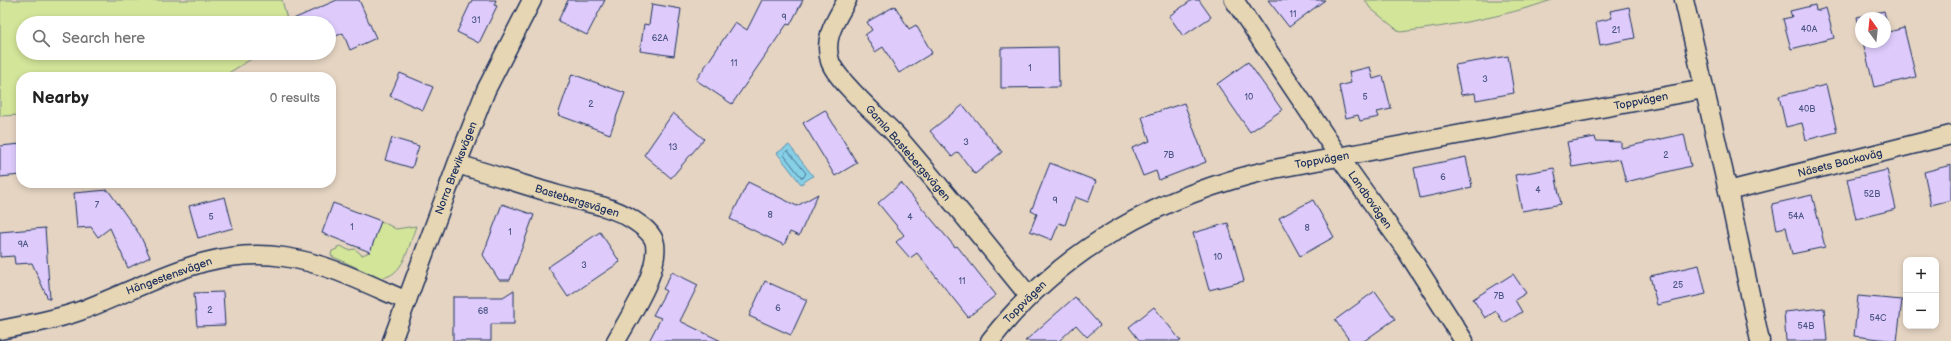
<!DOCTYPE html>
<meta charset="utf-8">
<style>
:root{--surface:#fff;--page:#f6f6f6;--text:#222;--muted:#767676;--line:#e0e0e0}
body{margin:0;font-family:"Balsamiq Sans",sans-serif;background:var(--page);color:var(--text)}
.controls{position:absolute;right:12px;bottom:12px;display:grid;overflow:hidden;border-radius:8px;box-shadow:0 2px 6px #0003}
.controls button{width:36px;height:36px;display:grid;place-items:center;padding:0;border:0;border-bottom:1px solid var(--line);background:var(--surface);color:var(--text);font:20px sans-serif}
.compass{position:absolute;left:1855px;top:12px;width:36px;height:36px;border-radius:50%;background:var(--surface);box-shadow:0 2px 6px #0003;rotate:345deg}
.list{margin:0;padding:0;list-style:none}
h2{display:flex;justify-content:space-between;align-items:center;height:52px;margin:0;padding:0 16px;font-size:17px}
h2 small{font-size:13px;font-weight:400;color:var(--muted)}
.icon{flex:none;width:22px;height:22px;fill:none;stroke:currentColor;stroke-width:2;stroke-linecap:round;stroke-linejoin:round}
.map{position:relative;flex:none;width:1951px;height:341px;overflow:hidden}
.search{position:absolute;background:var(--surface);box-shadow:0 2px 6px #0003;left:16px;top:16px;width:320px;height:44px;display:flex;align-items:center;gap:10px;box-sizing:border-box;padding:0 14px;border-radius:22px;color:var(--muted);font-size:15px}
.panel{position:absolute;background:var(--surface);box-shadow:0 2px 6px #0003;left:16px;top:72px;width:320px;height:116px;border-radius:16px}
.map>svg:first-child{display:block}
.green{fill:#d3e599;stroke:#778a7c}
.water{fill:#86d0e6;stroke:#5b90b0}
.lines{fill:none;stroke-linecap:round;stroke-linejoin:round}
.shore{stroke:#466f94;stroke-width:1}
.building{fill:#decbfc;stroke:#1b2f5e}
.street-casing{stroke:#1b2f5e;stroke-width:21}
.street{stroke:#e7d6b3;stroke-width:18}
.labels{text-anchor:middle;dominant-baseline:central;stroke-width:3;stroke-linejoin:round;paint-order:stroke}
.number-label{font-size:9px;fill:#4c5686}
.street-label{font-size:11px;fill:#1b2f5e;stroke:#e7d6b3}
</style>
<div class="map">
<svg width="1951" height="341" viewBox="0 0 1951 341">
<rect width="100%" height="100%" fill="#e5d4c2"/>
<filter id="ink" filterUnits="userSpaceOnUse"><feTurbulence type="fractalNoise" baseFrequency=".025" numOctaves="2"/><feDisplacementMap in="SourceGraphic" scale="8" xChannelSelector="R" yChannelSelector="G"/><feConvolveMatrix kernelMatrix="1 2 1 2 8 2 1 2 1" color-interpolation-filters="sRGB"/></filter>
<g filter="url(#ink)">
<path class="green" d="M0 0H282L288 23H23V53H261L222 77H21V115L0 116Z
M1365 0H1552C1503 17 1451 26 1400 32L1370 8Z
M381 221 396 229 416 226C409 245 404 277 380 278L331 256 332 251 337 249V247L341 246 348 250 355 249 362 255 370 252Z"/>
<path class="water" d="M789 145 813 176 801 184 777 153Z"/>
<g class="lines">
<path class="shore" d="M787 151 789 152 806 173 803 178 801 177 784 155Z"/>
</g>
<path class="building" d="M337 0H359L376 38 350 50 343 33 329 39V23H284Z
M472 0H496L494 5 497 6 479 43 457 32Z
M568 0H605L587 35 558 21Z
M762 0H803L790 25 787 24 732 104 696 80 735 22 747 30Z
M1192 0H1199L1211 17 1183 36 1169 16Z
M1268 0H1325L1289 27Z
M652 4 681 9 674 56 640 51 644 24 649 25Z
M1815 5 1816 11 1826 8 1834 38 1791 49 1783 19 1792 17 1790 11Z
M895 6 909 29 916 25 932 53 899 73 883 47 875 52 865 35 872 30 867 22Z
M1629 7 1635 38 1600 45 1596 22 1612 18 1610 11Z
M1884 11 1889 32 1904 28 1916 77 1874 87 1863 42H1885V18H1861V33L1857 17Z
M1058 47 1059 87 1001 88V48Z
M1508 56 1514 93 1476 100 1475 93 1461 95 1455 65Z
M1248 62 1282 110 1250 132 1217 84Z
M1370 67 1373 79 1383 76 1391 109 1377 112 1379 117 1360 121 1358 115 1346 118 1339 86 1351 83 1349 72Z
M400 73 433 87 423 110 390 96Z
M572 74 625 93 610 134 558 115Z
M1826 85 1837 132 1806 140 1802 123 1786 127 1779 96Z
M1184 103 1206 162 1159 180 1156 171 1143 176 1132 148 1150 141 1142 117Z
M963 105 1002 152 975 174 958 152 952 157 930 131Z
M825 110 857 163 835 176 803 123Z
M673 113 704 139 671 178 644 155Z
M1684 134 1691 166 1626 182 1620 159 1572 167 1567 142 1595 137 1596 141 1621 142V148Z
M392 138 419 146 412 168 385 160Z
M21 144V175L0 177V146Z
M1466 157 1472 187 1420 198 1414 168Z
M1050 163 1096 181 1088 202 1075 197 1065 225 1059 223 1052 240 1030 231 1037 214 1031 211Z
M1951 165V200L1931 205 1924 172Z
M1554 168 1561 204 1522 211 1515 175Z
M1887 170 1896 209 1856 219 1847 179Z
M748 182 797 206 818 194 799 236 790 232 784 245 730 219Z
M901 183 955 247 957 246 996 295 968 317 917 253 910 258 896 242 904 235 878 203Z
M108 190 140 235 150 257 128 268 110 228 98 237 91 227 77 228 74 193Z
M1812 195 1825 247 1792 254 1786 227 1777 229 1772 204Z
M225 197 233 228 198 238 189 206Z
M1313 200 1334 237 1300 256 1279 218Z
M333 203 381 221 370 252 322 233Z
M502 204 534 215 510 280H499L483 255Z
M1228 223 1244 281 1209 290 1193 233Z
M45 228 50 299H48L32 263 15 264 14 256 0 257V232Z
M600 232 620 262 568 297 548 267Z
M1699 265 1706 294 1657 305 1650 276Z
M672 272 698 285 680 321 721 341H649L661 318 653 315 666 291 663 289Z
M1513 274 1526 293 1515 300 1522 312 1504 323 1496 311 1485 318 1473 299Z
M765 281 807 300 791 335 749 316Z
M514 290V324H491V341H453V297H503Z
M1375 291 1395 319 1364 341H1350L1335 320Z
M223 292 225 325 197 326 194 293Z
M1858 296 1902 300 1897 341 1854 336Z
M1075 297 1100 325 1087 337 1076 325 1059 341H1025Z
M1154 307 1181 341H1140L1129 327Z
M1824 308 1827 341H1786L1784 312Z"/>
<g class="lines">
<defs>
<path id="street" d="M847 0C836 20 823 37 830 61 835 79 881 119 896 135 942 188 985 242 1029 296
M1234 0 1340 158 1406 250 1464 341
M1684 0 1728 191 1760 341
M457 164C491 174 524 185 558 195 582 202 609 205 630 218 639 224 653 232 655 244 659 274 630 315 616 341
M1728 191 1951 135
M0 330C27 325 54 320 80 311 148 286 208 245 284 257 327 263 367 284 407 301
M392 341 457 164 486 90 532 0
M990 341C1061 249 1162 194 1274 169L1704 89"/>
</defs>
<use href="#street" class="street-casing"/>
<use href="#street" class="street"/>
</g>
</g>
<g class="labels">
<g class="number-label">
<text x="1293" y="14">11</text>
<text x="784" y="17">9</text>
<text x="476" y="20">31</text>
<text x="1809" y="29">40A</text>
<text x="1616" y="30">21</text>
<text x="660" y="38">62A</text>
<text x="734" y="63">11</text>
<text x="1030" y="68">1</text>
<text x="1485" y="79">3</text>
<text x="1249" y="97">10</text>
<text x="1365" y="97">5</text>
<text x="591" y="104">2</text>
<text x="1807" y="109">40B</text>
<text x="966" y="142">3</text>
<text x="673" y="147">13</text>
<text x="1169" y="155">7B</text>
<text x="1666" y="155">2</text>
<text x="1443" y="177">6</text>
<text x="1538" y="190">4</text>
<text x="1872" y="194">52B</text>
<text x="1055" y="200">9</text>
<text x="97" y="205">7</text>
<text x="770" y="215">8</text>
<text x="1796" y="216">54A</text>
<text x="211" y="217">5</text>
<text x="910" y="217">4</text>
<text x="352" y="227">1</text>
<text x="1307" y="228">8</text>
<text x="510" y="232">1</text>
<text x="23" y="244">9A</text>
<text x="1218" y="257">10</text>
<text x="584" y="265">3</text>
<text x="962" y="281">11</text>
<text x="1678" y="285">25</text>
<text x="1499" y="296">7B</text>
<text x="778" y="308">6</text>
<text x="210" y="310">2</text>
<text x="483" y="311">68</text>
<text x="1878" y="318">54C</text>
<text x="1806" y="326">54B</text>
</g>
<g class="street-label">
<text transform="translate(1641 101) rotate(-11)">Toppvägen</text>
<text transform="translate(908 153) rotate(49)">Gamla Bastebergsvägen</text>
<text transform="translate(1322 160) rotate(-10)">Toppvägen</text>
<text transform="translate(1840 163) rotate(-14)">Näsets Backaväg</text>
<text transform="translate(456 168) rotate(-69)">Norra Breviksvägen</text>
<text transform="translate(1370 200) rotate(55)">Landbovägen</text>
<text transform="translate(577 201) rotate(17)">Bastebergsvägen</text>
<text transform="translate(169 276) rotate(-20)">Hängestensvägen</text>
<text transform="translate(1025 302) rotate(-45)">Toppvägen</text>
</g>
</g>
</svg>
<div class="controls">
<button>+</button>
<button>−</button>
</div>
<svg class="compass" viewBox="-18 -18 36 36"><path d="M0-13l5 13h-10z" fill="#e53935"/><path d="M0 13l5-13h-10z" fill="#767676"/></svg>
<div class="search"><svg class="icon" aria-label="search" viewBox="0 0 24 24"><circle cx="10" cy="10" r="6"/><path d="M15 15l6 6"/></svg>Search here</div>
<section class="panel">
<h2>Nearby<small>0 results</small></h2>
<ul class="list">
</ul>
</section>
</div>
